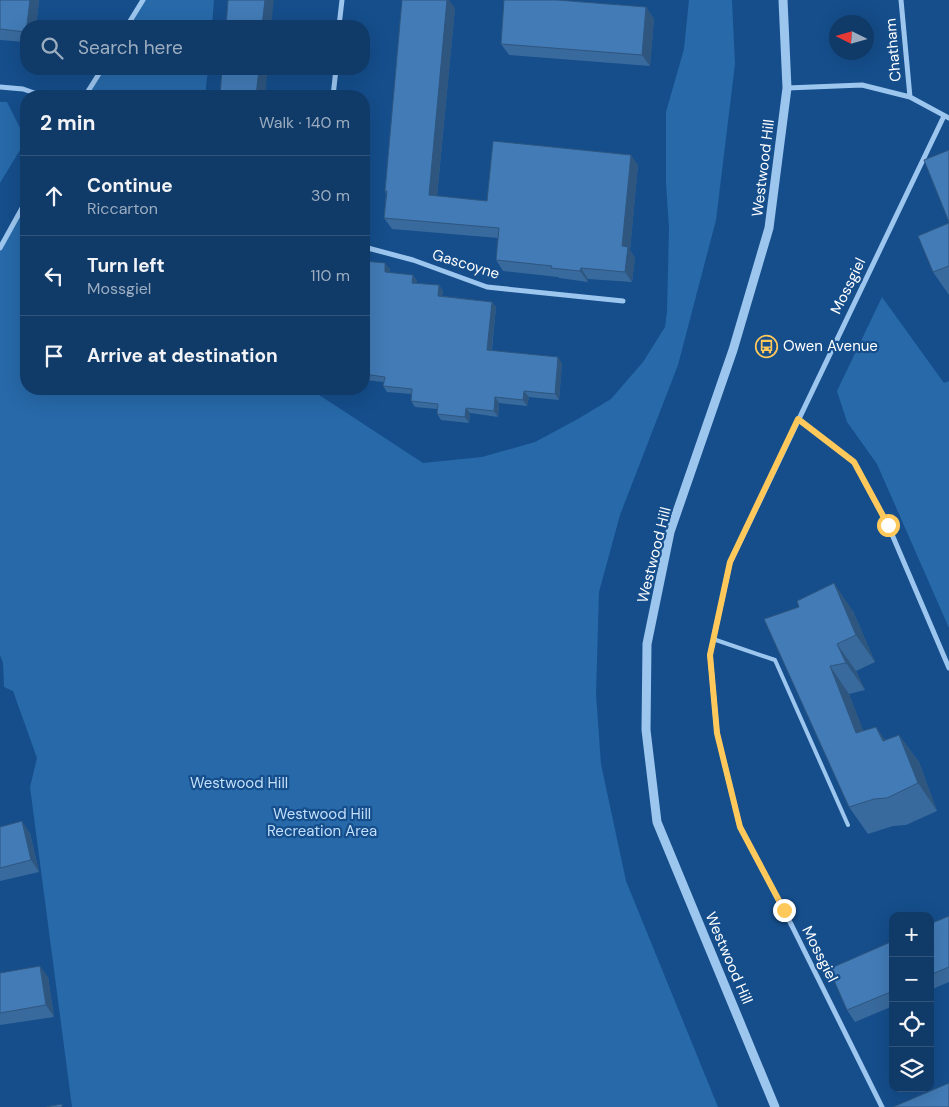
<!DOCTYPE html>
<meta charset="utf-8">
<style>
:root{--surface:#103a68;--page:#1e4571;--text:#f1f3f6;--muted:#9cadc0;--line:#30547c}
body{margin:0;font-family:"DM Sans",sans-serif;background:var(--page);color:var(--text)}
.controls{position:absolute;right:15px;bottom:15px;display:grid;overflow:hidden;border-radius:10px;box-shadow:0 5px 20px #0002}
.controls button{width:45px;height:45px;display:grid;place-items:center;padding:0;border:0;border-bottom:1px solid var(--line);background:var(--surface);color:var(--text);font:25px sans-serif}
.compass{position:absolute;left:829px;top:15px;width:45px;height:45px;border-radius:50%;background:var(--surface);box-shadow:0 5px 20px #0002;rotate:275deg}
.stop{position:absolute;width:15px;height:15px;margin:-11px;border:4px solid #ffc85b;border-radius:50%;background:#fff}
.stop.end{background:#ffc85b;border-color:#fff;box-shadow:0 1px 5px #0008}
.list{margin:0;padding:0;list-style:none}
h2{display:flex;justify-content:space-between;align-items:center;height:65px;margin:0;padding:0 20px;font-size:21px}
h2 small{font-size:16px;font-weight:400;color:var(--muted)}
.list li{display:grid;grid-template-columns:32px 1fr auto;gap:15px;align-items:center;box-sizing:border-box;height:80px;padding:0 20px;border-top:1px solid var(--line)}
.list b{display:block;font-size:19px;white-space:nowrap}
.list p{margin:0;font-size:16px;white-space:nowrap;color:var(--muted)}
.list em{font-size:16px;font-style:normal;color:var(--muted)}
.icon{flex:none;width:28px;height:28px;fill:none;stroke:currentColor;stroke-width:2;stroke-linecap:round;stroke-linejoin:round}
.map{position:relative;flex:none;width:949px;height:1107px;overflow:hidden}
.search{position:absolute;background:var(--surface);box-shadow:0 5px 20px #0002;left:20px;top:20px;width:350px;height:55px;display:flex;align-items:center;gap:12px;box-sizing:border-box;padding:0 18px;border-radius:20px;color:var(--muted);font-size:19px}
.panel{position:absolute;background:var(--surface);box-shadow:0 5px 20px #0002;left:20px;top:90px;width:350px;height:305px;border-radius:20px}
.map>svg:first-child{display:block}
.green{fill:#2769a9}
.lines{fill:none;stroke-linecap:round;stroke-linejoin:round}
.service{stroke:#9dc6ef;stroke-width:4}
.minor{stroke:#9dc6ef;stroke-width:5}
.tertiary{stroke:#9dc6ef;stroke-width:9}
.wall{fill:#396a9d}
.shaded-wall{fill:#2e567f}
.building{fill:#427bb6;stroke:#2e567f}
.route{stroke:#ffc85b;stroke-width:6}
.labels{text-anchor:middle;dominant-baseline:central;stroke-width:4.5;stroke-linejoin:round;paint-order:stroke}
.street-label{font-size:15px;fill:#fff;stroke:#154e8b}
.poi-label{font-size:15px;fill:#fff;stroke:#154e8b;text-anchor:start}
.park-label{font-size:15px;fill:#c3dffb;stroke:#154e8b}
</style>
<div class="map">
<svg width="949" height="1107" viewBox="0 0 949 1107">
<rect width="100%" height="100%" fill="#154e8b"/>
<path class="green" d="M143 0H214L212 26H127Z
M689 0H732L735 64 716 220 678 365 620 515 599 592 596 694 601 764 626 881 718 1107H72L30 787 37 758 13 691 4 687 3 663 0 655V248L26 201V389H310L423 463 482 457 535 442 576 420 611 399 643 362 665 327 667 312 669 228 666 183V112L684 49Z
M102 69H208L205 96H85Z
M0 102H7L26 140 0 183Z
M882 297 944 383 949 381V628L877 464 847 422 837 391Z"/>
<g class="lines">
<path class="service" d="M713 639 775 660 848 825"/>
<path class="minor" d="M901 0 910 97
M127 26 143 0
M339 26 342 0
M0 87 23 89 43 96
M787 88 862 85 910 97 949 118
M85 96 102 69
M333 96 336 69
M364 247 413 260 487 287 623 301
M0 248 26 201
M798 419 854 462 888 525 949 668
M882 1107 792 926 740 827 717 733 710 655 730 563 944 116"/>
<path class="tertiary" d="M775 1107 657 822 646 730 647 644 670 532 733 350 769 228 787 88 783 0"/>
</g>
<path class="wall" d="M0 0H39L36 26H26V42L0 40Z
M646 7 654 19 650 66 509 55 501 44Z
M455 8 437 196 487 201 638 165 630 250 635 258 632 282 588 279V282L559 278 558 277 503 271 496 260 498 238 392 229 384 218 386 194 385 191Z
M949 223V295L933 272Z
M364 261 390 269 389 273 413 275 417 281 416 283 439 285 443 291 442 296 492 302 496 307 492 350 562 363 559 400 529 397 527 406 499 403 498 417 470 413 469 423 441 420 437 414V409L415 407 411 401 412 394 387 392 383 386 384 382 364 380Z
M853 611 875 662 856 671 865 690 849 694 863 731 886 740 899 735 919 762 937 811 906 825 893 826 868 834 849 807 764 619Z
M0 827 30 833 39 872 0 881Z
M949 916V982L930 990V924Z
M893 941V1006L855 1022 847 1010Z
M0 973 48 977 54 1017 0 1025Z"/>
<path class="shaded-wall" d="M30 0H39L36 26H27Z
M265 0H274L271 26H262Z
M447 0H449L455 8 436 206 429 195Z
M646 7 654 19 650 66 642 55Z
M259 69H268L265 96H256Z
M631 155 638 165 630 250 635 258 632 282 625 272 622 246Z
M385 263 390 269 389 278 385 272Z
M581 268 588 279V282L580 271Z
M413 275 417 281 416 289 412 283Z
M439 285 443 291 442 302 438 296Z
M492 302 496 307 491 355 487 350Z
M558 357 562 363 559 400 555 394Z
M524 391 529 397 527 406 523 400Z
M495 397 499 403 498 417 494 411Z
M466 408 470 413 469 423 465 417Z
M834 583 853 611 875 662 856 635Z
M837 644 856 671 865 690 846 663Z
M830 666 849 694 875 760 856 733Z
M876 727 895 754 883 741Z
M899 735 919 762 937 811 918 783Z
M22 821 30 833 39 872 31 860Z
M40 966 48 977 54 1017 46 1005Z"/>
<path class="building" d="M0 0H30L26 32 0 29Z
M228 0H265L262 26H226Z
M402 0H447L429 195 487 201 493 141 631 155 622 246 628 247 625 272 581 268 580 271 551 268 552 266 496 260 499 228 384 218 387 191H385Z
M504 0H557L646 7 642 55 501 44Z
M222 69H259L256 96H220Z
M949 150V222L924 160Z
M949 223V266L933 272 918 236Z
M364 261 385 263V272L413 275 412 283 439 285 438 296 492 302 487 350 558 357 555 394 524 391 523 400 495 397 494 411 466 408 465 417 437 414 438 404 411 401 412 389 383 386 385 377 364 374Z
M834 583 856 635 837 644 846 663 830 666 856 733 876 727 883 741 899 735 918 783 887 798 874 799 849 807 764 619 799 607 797 601Z
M22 821 31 860 0 868V827Z
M949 916V967L930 975V924Z
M893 941V991L847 1010 829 969Z
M40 966 46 1005 0 1013V973Z
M949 1083V1107H893Z
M62 1104V1107H46Z"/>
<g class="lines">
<path class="route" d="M784 910 740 827 717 733 710 655 730 562 798 419 854 462 888 525"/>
</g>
<defs>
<symbol id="bus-ring" viewBox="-11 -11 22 22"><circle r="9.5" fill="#154e8b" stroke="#ffc85b" stroke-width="1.5"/><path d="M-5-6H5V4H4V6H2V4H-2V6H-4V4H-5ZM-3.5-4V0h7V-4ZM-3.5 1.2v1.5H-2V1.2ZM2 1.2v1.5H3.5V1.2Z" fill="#ffc85b"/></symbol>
</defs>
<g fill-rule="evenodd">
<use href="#bus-ring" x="754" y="334" width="25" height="25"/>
</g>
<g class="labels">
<g class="street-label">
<text transform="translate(893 50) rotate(-95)">Chatham</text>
<text transform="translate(763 168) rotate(-83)">Westwood Hill</text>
<text transform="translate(466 264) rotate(17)">Gascoyne</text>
<text transform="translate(848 286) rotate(-64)">Mossgiel</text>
<text transform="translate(654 555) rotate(-76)">Westwood Hill</text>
<text transform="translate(820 954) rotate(63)">Mossgiel</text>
<text transform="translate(729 958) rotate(67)">Westwood Hill</text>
</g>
<g class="poi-label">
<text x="783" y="346">Owen Avenue</text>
</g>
<g class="park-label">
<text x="239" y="783">Westwood Hill</text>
<text x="322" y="814">Westwood Hill<tspan x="322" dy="17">Recreation Area</tspan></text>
</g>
</g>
</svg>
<div class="controls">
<button>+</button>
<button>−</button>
<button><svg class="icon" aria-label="locate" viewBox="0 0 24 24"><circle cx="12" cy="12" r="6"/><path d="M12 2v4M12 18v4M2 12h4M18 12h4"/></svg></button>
<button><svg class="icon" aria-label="layers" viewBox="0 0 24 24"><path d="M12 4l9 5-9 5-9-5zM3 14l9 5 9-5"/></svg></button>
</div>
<svg class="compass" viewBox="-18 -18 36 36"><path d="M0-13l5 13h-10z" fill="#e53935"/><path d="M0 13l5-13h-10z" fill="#9cadc0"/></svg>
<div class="stop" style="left:888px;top:525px"></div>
<div class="stop end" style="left:784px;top:910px"></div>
<div class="search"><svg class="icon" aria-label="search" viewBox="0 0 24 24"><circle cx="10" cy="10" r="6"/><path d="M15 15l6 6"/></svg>Search here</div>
<section class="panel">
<h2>2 min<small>Walk · 140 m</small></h2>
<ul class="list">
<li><svg class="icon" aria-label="ahead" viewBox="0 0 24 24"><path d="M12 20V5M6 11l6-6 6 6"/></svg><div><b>Continue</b><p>Riccarton</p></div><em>30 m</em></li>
<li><svg class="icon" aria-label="left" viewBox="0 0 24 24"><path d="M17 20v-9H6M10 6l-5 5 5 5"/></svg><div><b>Turn left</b><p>Mossgiel</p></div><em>110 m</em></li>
<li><svg class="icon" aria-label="arrive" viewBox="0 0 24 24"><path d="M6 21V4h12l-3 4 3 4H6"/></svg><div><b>Arrive at destination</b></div></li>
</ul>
</section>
</div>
